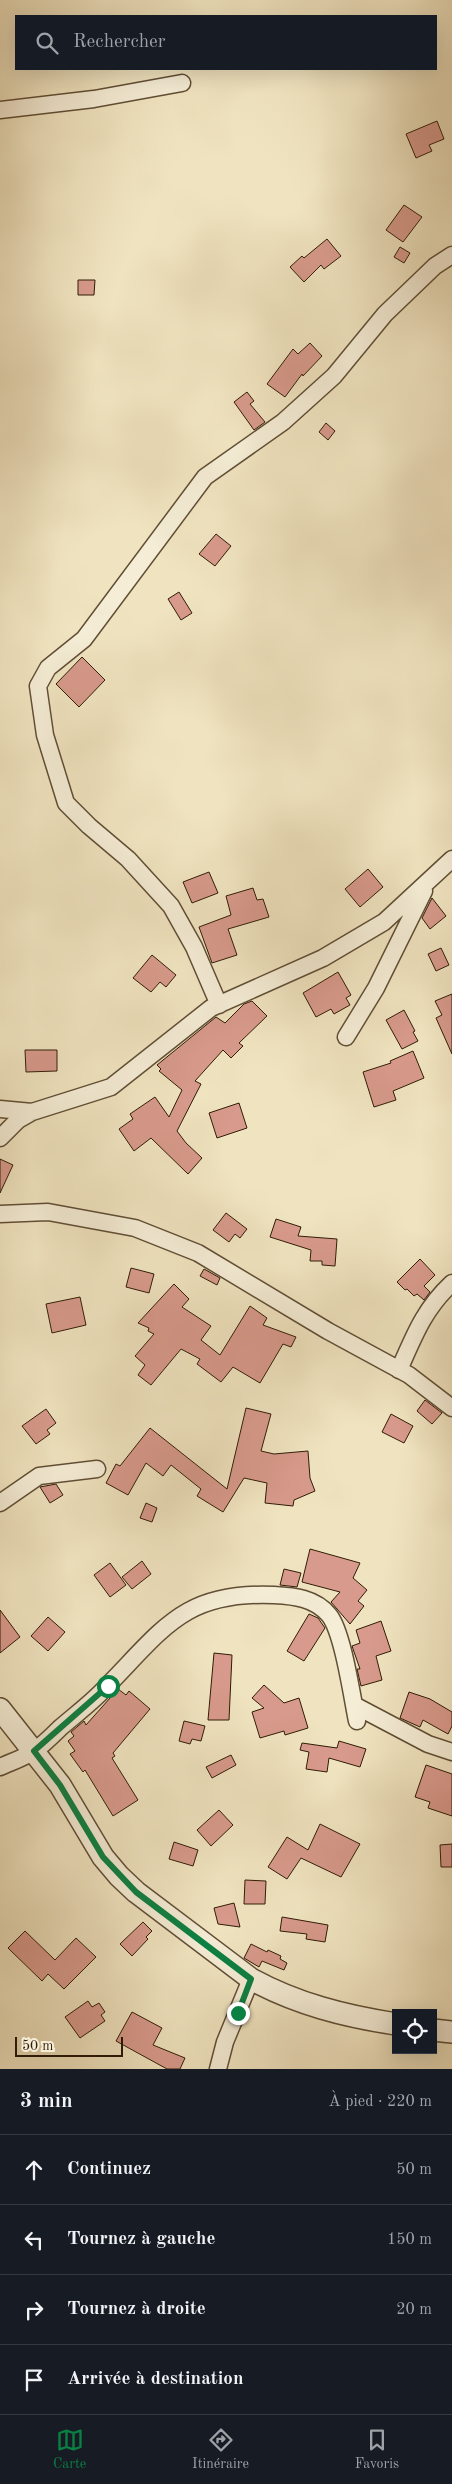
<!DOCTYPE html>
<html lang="fr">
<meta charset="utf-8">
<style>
:root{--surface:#171b24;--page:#242831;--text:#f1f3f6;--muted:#9ea1a6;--line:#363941;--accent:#0b8043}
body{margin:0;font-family:"Old Standard TT",serif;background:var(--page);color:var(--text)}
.controls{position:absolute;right:15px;bottom:15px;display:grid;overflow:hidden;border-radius:0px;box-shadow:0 5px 20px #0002}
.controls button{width:45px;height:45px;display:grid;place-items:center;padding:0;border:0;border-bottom:1px solid var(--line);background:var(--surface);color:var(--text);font:25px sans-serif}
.scale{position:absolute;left:15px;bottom:12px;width:108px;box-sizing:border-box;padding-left:5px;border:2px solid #301c07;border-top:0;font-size:14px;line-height:18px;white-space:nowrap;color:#301c07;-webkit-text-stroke:4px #f5edd6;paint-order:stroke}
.stop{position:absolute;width:15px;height:15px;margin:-11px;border:4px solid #0b8043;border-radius:50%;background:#fff}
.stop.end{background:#0b8043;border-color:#fff;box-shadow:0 1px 5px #0008}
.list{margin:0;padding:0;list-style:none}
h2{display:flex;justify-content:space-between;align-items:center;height:65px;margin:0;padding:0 20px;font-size:21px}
h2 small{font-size:16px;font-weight:400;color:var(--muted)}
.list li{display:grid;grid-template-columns:32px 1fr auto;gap:15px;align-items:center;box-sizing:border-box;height:70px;padding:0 20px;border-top:1px solid var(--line)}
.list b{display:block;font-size:19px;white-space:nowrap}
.list em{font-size:16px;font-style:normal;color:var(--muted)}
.icon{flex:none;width:28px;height:28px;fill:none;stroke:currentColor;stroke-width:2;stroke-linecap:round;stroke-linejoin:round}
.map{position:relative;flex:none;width:452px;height:2069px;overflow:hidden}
.search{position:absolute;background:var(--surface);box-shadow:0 5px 20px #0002;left:15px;right:15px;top:15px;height:55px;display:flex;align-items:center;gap:12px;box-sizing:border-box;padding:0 18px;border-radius:0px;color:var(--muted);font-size:19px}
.sheet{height:345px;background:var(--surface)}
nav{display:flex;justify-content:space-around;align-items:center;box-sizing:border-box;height:70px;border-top:1px solid var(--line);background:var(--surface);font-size:14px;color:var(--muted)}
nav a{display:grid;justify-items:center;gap:2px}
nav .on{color:var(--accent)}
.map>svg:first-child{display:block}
.building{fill:#d89a8c;stroke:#301c07}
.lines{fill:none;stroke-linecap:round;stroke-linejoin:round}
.minor-casing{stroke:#604e35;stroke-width:19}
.tertiary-casing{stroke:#604e35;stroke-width:24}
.minor{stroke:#f5edd6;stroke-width:16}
.tertiary{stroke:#f5edd6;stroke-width:21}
.route{stroke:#0b8043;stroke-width:6}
</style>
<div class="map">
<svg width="452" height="2069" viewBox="0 0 452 2069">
<rect width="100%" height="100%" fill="#f0e4c0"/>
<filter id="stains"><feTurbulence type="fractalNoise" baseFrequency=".004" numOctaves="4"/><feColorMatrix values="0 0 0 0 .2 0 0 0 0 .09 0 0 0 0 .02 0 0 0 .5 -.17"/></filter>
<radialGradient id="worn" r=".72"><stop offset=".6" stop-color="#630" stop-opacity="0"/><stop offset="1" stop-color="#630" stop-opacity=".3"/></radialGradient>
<path class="building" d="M437 121 444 139 429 145 432 151 416 158 406 134Z
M404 205 422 217 403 242 386 230Z
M327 239 341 256 324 269 321 265 304 282 290 267 302 256 304 258Z
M400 247 410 253 404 263 394 257Z
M78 280H95L94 295H78Z
M310 343 322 356 303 376 302 374 285 397 267 384 293 349 298 354Z
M247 392 254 401 250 404 265 422 254 430 234 402Z
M326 423 335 431 328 440 319 432Z
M216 534 231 546 215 566 199 554Z
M179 592 192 613 181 620 168 599Z
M82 657 105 680 79 707 56 684Z
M368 869 383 887 360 907 345 889Z
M209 872 218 893 192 903 183 882Z
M253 888 257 900 263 899 269 917 228 929 237 955 212 963 199 927 231 915 226 896Z
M432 898 446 916 430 929 422 918Z
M441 948 449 965 436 971 428 954Z
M152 955 176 975 166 987 160 982 151 992 133 978Z
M338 972 351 995 346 998 350 1005 334 1014 331 1009 316 1017 303 993Z
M452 994V1054L436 1018 442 1015 435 1001Z
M252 1001 267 1016 239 1043 243 1046 231 1058 223 1050 195 1081 201 1084 177 1131 186 1143 202 1158 188 1174 151 1138 134 1151 119 1129 133 1119 130 1114 155 1097 169 1117 182 1090 159 1071 161 1069 157 1065 216 1017 225 1023 244 1004Z
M404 1010 415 1031 413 1032 418 1041 402 1049 386 1020Z
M25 1050H57V1071L26 1072Z
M413 1051 424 1078 393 1091 396 1100 374 1107 363 1072 391 1063 390 1061Z
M239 1103 247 1128 217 1138 209 1113Z
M0 1159 13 1165 0 1193Z
M226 1213 247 1229 240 1238 235 1234 229 1242 213 1230Z
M276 1219 301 1227 298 1236 337 1239 335 1266 322 1265V1261H310L311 1250 270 1237Z
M420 1259 435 1275 424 1286 430 1292 424 1300 417 1294 414 1296 407 1289 405 1290 397 1282Z
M131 1268 154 1274 149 1293 126 1287Z
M204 1269 220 1278 217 1285 200 1276Z
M174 1284 189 1299 182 1307 211 1326 201 1340 220 1355 250 1306 267 1318 263 1325 296 1337 291 1347 283 1344 260 1383 233 1367 221 1382 197 1364 200 1359 181 1349 151 1385 138 1375 145 1365 135 1356 154 1334 148 1331 149 1328 138 1323Z
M80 1297 86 1325 52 1333 46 1304Z
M425 1400 442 1413 432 1424 417 1411Z
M246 1408 271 1414 261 1451 274 1454 308 1451 310 1478 315 1491 294 1500 293 1506 265 1503 267 1483 244 1478 223 1512 197 1496 201 1489 171 1465 163 1476 146 1463 128 1495 106 1483 116 1464 120 1466 150 1428 227 1489Z
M46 1409 56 1423 47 1430 50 1434 36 1444 22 1426Z
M391 1414 413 1426 404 1443 382 1432Z
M56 1484 63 1495 50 1503 40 1487Z
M146 1503 157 1508 152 1522 140 1518Z
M310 1549 360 1563 353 1578 367 1590 358 1601 364 1606 350 1624 331 1602 340 1592 302 1582Z
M142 1561 151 1574 132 1589 122 1577Z
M110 1563 126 1585 110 1597 94 1575Z
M284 1569 301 1573 297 1587 280 1585Z
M0 1610 20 1637 0 1653Z
M309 1614 318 1618 325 1628 304 1661 287 1651Z
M48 1617 65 1632 48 1651 31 1636Z
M381 1621 391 1651 376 1656 382 1680 361 1686 357 1669H360L352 1646 360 1643 356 1630Z
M214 1653 232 1655 229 1720H208Z
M264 1685 284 1703 299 1698 308 1728 285 1735 284 1731 260 1738 252 1712 264 1708 252 1698Z
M118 1689 126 1695 129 1691 150 1709 113 1753 115 1756 112 1758 138 1800 113 1816 85 1770 83 1772 70 1754 75 1751 68 1741 74 1736 71 1732 84 1721 86 1725Z
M409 1692 430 1699 452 1712V1726L448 1734 423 1720 420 1727 400 1718Z
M184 1721 205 1726 201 1741 192 1739 190 1744 179 1741Z
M339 1741 366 1749 360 1767 329 1758 327 1772 306 1769 309 1752 300 1750 302 1743 337 1748Z
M231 1755 236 1765 212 1778 206 1767Z
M426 1765 452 1774V1816L428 1808 430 1802 415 1797Z
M219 1810 233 1825 211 1846 197 1830Z
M320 1824 360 1844 341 1877 301 1858 287 1879 268 1867 287 1837 308 1850Z
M174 1842 198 1850 193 1866 169 1859Z
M452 1844V1867H441L440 1845Z
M245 1880 266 1881 265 1904H244Z
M234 1903 240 1927 218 1924 214 1908Z
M282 1917 328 1925 325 1942 306 1939 307 1934 280 1931Z
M143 1922 152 1931 146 1937 148 1939 132 1956 120 1944Z
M25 1931 55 1960 76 1938 96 1957 64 1989 48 1974 42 1981 8 1948Z
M251 1944 267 1952 268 1950 281 1956 280 1959 287 1963 284 1970 262 1961 259 1967 244 1958Z
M88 2001 92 2007 99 2003 105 2012 101 2015 105 2021 80 2038 65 2017Z
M132 2012 162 2028 153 2045 185 2058 180 2069H167L116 2041Z"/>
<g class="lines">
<defs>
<path id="minor" d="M0 110 94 99 182 83
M219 1005 194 947 171 906 128 859 89 826 66 803 45 735 38 686 48 668 84 639 205 477 283 422 334 376 385 314 435 266 452 255
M346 1037 376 988 424 891
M0 1109 32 1112
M0 1138 18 1120 32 1112 111 1087 211 1008 323 958 384 922 452 859
M0 1214 48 1212 135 1228 198 1253 328 1331 409 1375 452 1408
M399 1370C414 1336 424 1309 452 1283
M0 1503 39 1476 97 1469
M354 1705 428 1744 452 1752
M0 1767C11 1762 24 1758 34 1751 43 1745 52 1736 60 1728 76 1714 94 1701 108 1685 164 1628 185 1591 274 1595 294 1596 315 1598 329 1615 343 1632 352 1697 357 1721
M218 2069 225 2042 251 1979"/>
<path id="tertiary" d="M0 1709 60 1785 103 1857 119 1876 136 1892 251 1979C297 2004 344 2016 396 2024
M433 2030 452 2032"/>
</defs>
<use href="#minor" class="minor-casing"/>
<use href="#tertiary" class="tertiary-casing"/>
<use href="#minor" class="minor"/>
<use href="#tertiary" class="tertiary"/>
</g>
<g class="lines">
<path class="route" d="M108 1686 34 1751 60 1785 103 1857 136 1892 251 1979 238 2013"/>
</g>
<rect width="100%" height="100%" filter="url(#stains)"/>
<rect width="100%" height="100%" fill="url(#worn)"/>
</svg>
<div class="controls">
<button><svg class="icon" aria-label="locate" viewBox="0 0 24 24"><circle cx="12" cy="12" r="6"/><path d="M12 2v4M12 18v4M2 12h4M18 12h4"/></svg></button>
</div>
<div class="scale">50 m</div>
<div class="stop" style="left:108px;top:1686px"></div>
<div class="stop end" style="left:238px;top:2013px"></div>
<div class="search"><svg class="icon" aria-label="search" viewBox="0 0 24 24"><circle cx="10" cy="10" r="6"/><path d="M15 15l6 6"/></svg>Rechercher</div>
</div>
<section class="sheet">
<h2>3 min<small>À pied · 220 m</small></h2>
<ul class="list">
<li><svg class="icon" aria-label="ahead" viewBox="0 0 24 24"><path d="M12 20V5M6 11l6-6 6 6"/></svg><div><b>Continuez</b></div><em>50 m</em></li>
<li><svg class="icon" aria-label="left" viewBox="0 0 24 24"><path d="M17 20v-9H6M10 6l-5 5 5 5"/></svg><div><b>Tournez à gauche</b></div><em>150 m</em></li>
<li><svg class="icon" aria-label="right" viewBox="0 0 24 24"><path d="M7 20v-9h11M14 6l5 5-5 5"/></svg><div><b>Tournez à droite</b></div><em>20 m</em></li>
<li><svg class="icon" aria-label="arrive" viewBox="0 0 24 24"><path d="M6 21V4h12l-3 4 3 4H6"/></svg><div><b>Arrivée à destination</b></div></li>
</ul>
</section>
<nav>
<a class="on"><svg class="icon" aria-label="map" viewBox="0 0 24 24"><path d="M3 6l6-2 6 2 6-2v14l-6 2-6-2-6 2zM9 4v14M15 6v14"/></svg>Carte</a>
<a><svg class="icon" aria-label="directions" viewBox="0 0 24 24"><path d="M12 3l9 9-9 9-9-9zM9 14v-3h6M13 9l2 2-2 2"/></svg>Itinéraire</a>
<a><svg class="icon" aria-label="saved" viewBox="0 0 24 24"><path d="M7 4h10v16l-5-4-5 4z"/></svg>Favoris</a>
</nav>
